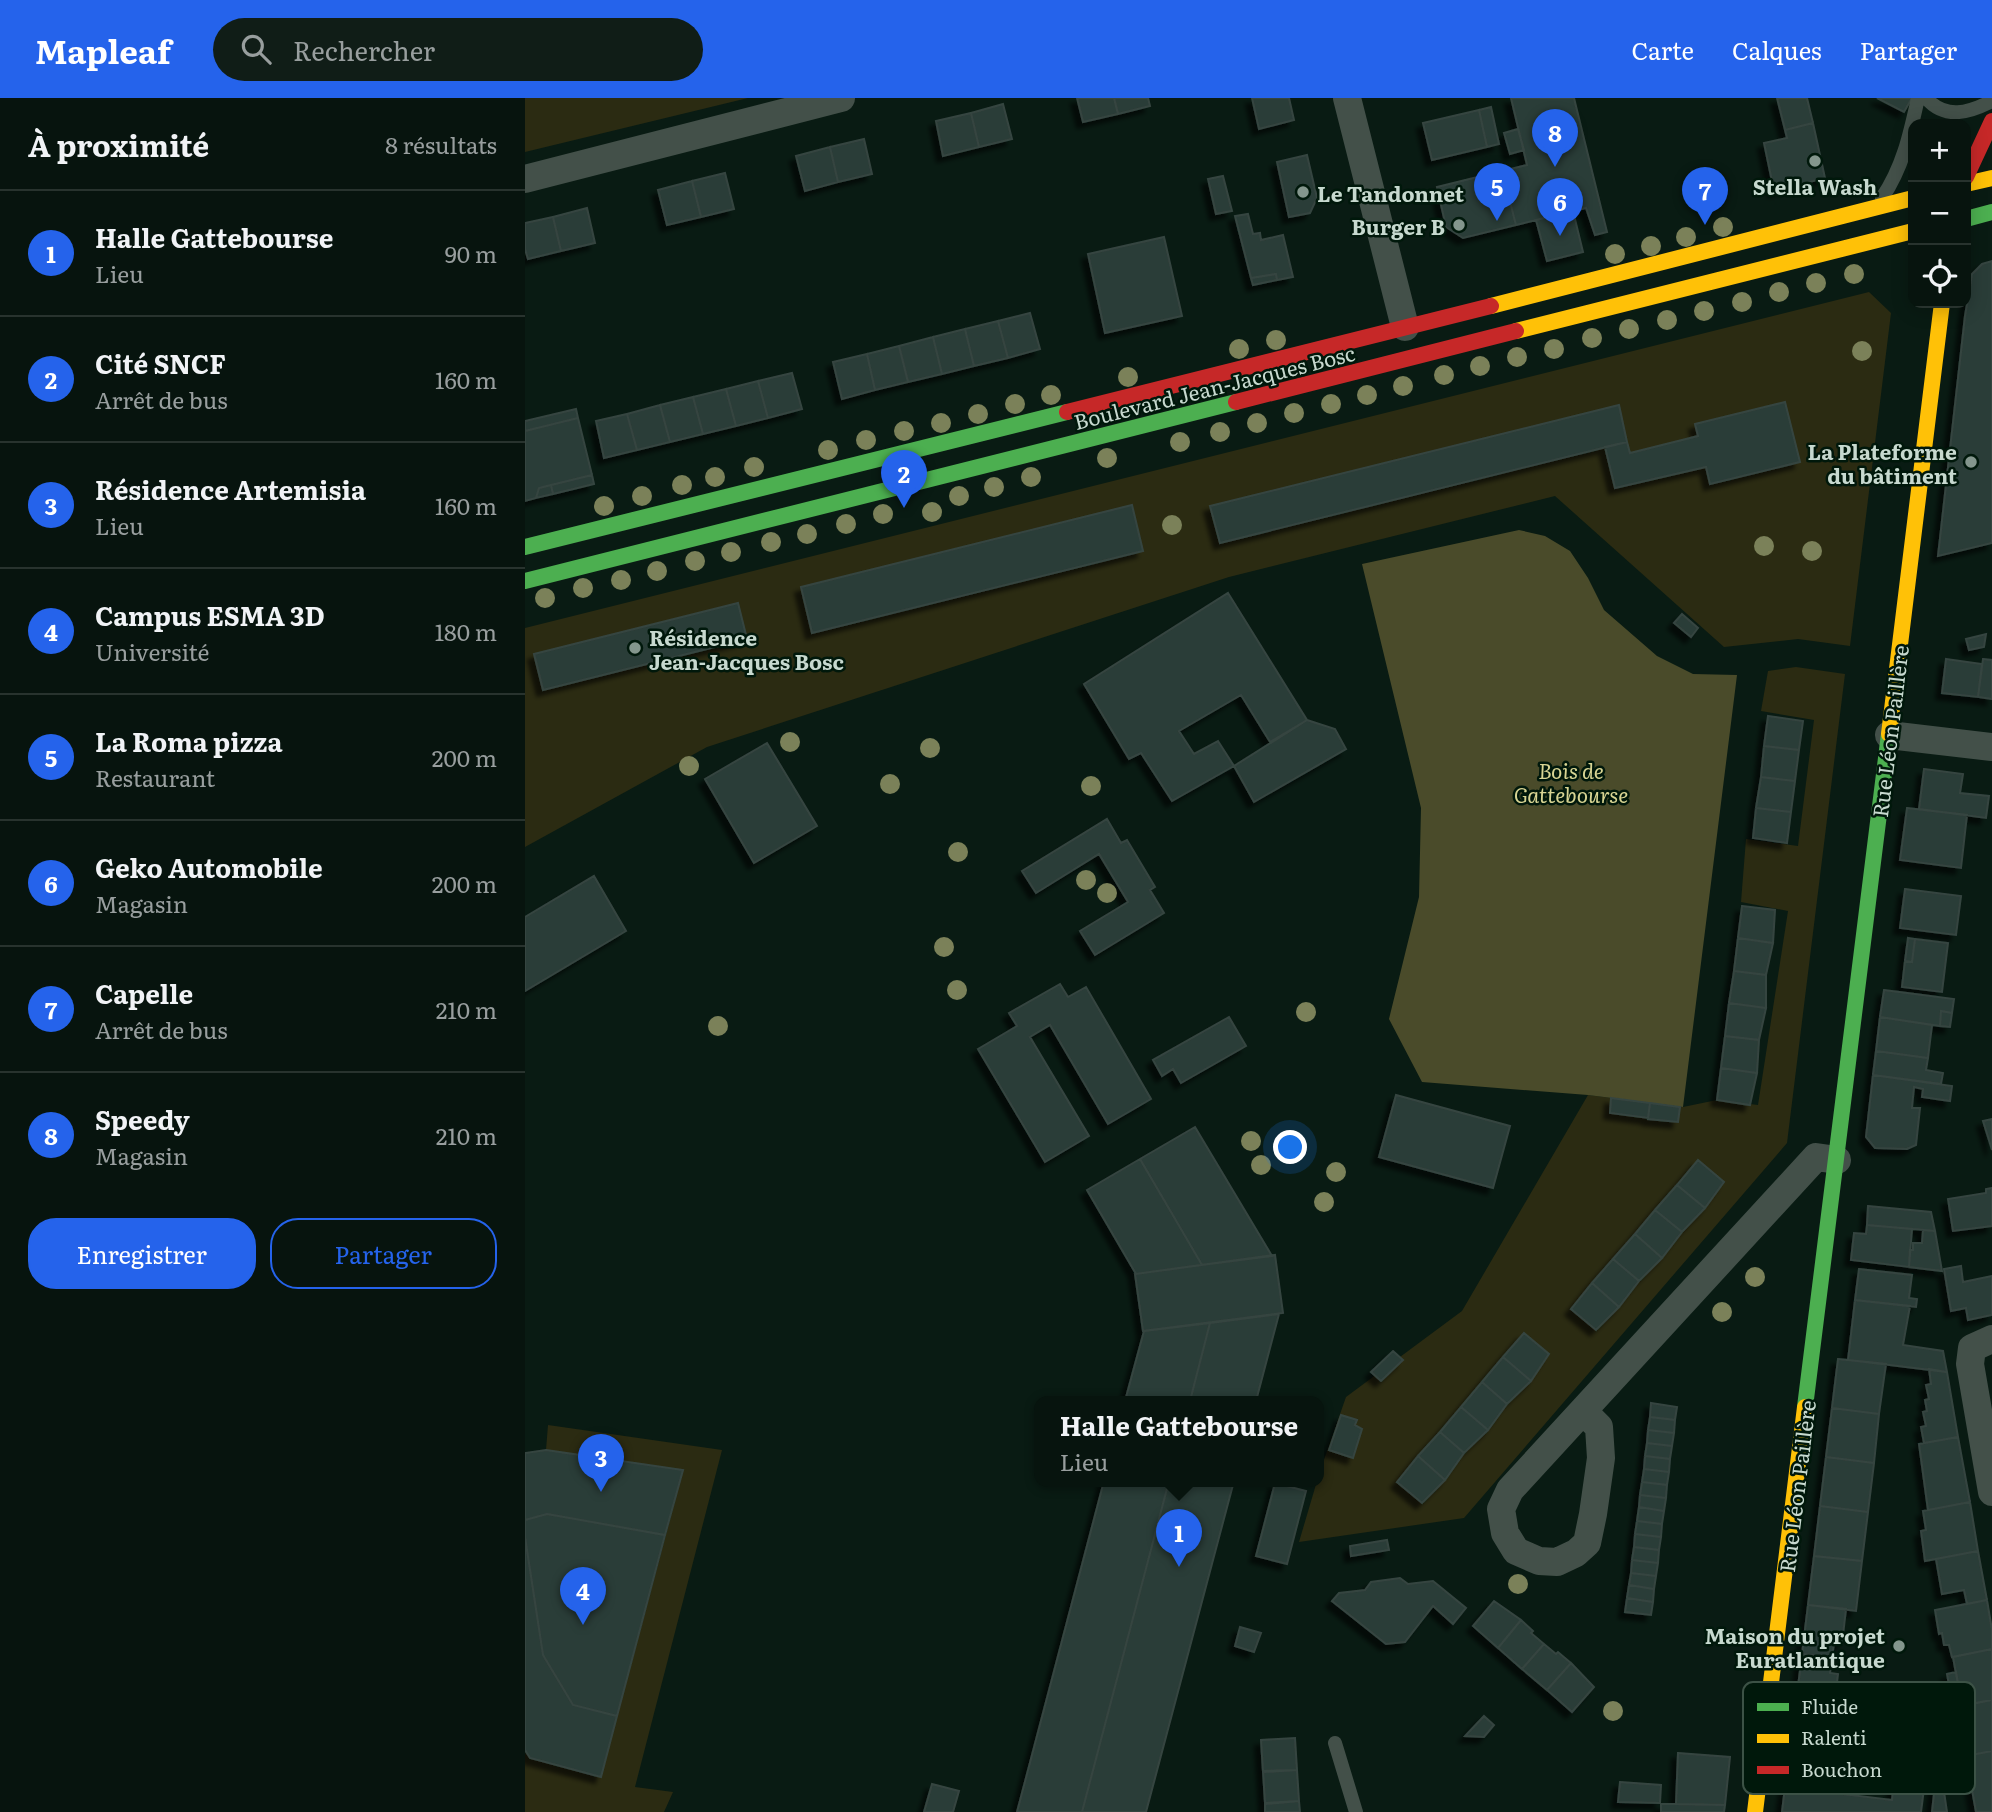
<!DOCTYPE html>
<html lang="fr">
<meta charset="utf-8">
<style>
:root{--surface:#07140e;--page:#101d17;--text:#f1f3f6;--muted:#989e9e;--line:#28332e;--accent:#2563eb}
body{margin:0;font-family:Literata,serif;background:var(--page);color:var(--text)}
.controls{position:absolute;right:21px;top:21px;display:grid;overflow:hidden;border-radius:14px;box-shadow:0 4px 18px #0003}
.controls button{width:63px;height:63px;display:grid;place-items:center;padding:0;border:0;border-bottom:2px solid var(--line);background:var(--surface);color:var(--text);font:35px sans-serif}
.you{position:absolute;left:766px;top:1050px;width:24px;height:24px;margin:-18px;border:5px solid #fff;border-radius:50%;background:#1a73e8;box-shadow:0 0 0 10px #1a73e833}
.badge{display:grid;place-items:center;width:46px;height:46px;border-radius:50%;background:var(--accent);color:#fff;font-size:23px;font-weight:700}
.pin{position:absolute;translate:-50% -58px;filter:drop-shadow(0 2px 4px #0008)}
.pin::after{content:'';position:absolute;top:37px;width:24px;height:21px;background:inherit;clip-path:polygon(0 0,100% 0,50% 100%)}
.popup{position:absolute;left:509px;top:1298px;width:290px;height:91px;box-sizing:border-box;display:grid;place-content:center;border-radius:14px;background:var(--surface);filter:drop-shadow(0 2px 5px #0005);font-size:23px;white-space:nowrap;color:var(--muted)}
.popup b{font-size:26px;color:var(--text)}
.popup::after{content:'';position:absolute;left:50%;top:100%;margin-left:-14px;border:14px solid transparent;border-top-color:var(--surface)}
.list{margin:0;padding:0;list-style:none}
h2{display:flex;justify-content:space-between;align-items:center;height:91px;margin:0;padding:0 28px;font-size:30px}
h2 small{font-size:23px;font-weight:400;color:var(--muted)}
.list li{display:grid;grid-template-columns:46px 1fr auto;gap:21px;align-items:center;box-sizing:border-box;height:126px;padding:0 28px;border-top:2px solid var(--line)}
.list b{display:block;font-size:26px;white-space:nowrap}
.list p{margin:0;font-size:23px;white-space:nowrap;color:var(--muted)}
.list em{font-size:23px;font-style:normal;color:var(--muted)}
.actions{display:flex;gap:14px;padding:21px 28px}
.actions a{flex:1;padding:16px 0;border:2px solid var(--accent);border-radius:28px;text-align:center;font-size:24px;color:var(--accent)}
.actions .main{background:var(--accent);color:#fff}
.icon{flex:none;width:38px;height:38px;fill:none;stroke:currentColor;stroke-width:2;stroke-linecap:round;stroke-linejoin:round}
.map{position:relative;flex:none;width:1467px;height:1714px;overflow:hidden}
header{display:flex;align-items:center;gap:42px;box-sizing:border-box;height:98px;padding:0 35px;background:var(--accent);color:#fff}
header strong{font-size:33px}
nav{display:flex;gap:38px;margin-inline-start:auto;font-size:24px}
.search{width:490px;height:63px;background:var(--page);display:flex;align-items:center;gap:18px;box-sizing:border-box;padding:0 24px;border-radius:38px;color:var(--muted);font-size:26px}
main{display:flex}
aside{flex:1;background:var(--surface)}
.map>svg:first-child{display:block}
.green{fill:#2b2b12}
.forest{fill:#4a4b2a}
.building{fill:#2c3c37;stroke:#364541;stroke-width:2;filter:url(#shadow)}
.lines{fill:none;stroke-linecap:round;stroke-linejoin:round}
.lane{stroke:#435049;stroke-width:14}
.street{stroke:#435049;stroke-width:28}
.fast{stroke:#4caf50;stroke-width:16}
.slow{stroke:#ffc107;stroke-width:16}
.jam{stroke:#c62828;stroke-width:16}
.tree{fill:#7b8159}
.poi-dot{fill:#84968d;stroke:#00180b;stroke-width:2.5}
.labels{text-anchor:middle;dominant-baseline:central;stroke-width:5;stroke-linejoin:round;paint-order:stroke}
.poi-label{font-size:21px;font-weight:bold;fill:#c7d9cf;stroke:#00180b;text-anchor:end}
.street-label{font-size:21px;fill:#c7d9cf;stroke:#00180b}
.park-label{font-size:21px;font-style:italic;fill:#d8d593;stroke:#00180b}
.key{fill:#00180b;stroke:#3c5246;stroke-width:2}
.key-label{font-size:19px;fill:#c7d9cf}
</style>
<header>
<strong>Mapleaf</strong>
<div class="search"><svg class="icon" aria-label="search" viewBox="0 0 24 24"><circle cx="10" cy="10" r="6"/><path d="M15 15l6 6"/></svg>Rechercher</div>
<nav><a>Carte</a><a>Calques</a><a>Partager</a></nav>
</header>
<main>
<aside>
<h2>À proximité<small>8 résultats</small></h2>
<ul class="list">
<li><span class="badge">1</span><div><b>Halle Gattebourse</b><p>Lieu</p></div><em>90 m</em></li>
<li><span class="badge">2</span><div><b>Cité SNCF</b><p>Arrêt de bus</p></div><em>160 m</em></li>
<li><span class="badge">3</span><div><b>Résidence Artemisia</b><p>Lieu</p></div><em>160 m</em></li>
<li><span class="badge">4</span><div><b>Campus ESMA 3D</b><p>Université</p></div><em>180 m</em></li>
<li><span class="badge">5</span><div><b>La Roma pizza</b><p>Restaurant</p></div><em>200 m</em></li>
<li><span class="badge">6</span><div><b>Geko Automobile</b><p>Magasin</p></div><em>200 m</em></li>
<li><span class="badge">7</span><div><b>Capelle</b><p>Arrêt de bus</p></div><em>210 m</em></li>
<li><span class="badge">8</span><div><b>Speedy</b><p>Magasin</p></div><em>210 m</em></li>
</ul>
<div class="actions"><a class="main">Enregistrer</a><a>Partager</a></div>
</aside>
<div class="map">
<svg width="1467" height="1714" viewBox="0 0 1467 1714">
<defs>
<filter id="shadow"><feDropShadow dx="-6" dy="6" stdDeviation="2" flood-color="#0009"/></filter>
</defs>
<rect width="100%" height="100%" fill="#091b13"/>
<path class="green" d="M0 0H223L0 54Z
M1344 194 1366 215 1325 548 1273 541 1199 549 1030 398 704 479 182 649 0 749V530Z
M1271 569 1320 576 1262 1045 939 1420 774 1444 792 1383H794V1376L821 1299 937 1213 1063 997 1158 1009 1192 1002 1233 1007 1263 813 1216 804 1221 741 1273 748 1289 622 1236 613 1243 573Z
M23 1327 197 1352 110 1689 148 1694 139 1714H0V1652L5 1660 76 1679 158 1373 21 1352Z"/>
<path class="forest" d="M994 432 1020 438 1045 453 1063 480 1079 512 1132 558 1168 576 1212 577 1158 1009 1063 997 897 984 864 921 894 799 896 710 837 466Z"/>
<path class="building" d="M552 0H589L593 16 558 24Z
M589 0H623L625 8 593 16Z
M727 0H764L769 22 734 31Z
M986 0H1049L1082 134 1070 137 1061 110 991 127 977 73 1002 67Z
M1252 0H1282L1288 25 1260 32Z
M1352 0H1387L1379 14Z
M478 6 487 41 454 49 446 15Z
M966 9 974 46 962 49 954 12Z
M954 12 962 49 907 62 898 25Z
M446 15 454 49 418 58 411 23Z
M1288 25 1300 80 1249 93 1239 45 1262 40 1260 32Z
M993 31 999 52 985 56 979 35Z
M339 41 347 76 313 84 305 49Z
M305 49 313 84 280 93 271 58Z
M782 57 792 100 785 115 764 119 752 64Z
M977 73 991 127 938 140 921 129 912 89Z
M200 75 209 111 176 119 167 83Z
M698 78 707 113 691 116 683 81Z
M167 83 176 119 142 127 133 92Z
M62 110 70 145 36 153 28 119Z
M1048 113 1058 154 1022 163 1011 122Z
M723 116 728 136 735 135 736 142 758 137 768 179 752 182 751 176 726 180 710 118Z
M28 119 36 153 3 161 0 151V125Z
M639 139 657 218 580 235 563 156Z
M1467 163V445L1413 458 1440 218 1447 176 1457 166Z
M751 176 752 182 728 187 726 180Z
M505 215 515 251 483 260 473 223Z
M473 223 483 260 449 268 440 231Z
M440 231 449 268 417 276 408 239Z
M408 239 417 276 383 284 374 248Z
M374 248 383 284 350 292 342 256Z
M342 256 350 292 317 301 308 264Z
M267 275 277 311 243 320 233 283Z
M233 283 243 320 211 328 201 291Z
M201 291 211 328 178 336 168 299Z
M168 299 178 336 145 344 135 307Z
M1260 304 1275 364 1185 386 1181 369 1090 390 1080 349 1102 344 1105 355 1173 338 1170 326Z
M135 307 145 344 112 352 102 316Z
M1094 307 1102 344 695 445 685 408Z
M51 311 53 320 0 333V323Z
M102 316 112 352 79 360 71 323Z
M53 320 67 377 14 390 11 400 0 403V333Z
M67 377 69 386 28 396 26 387Z
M26 387 28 396 11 400 14 390Z
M607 407 618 453 287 535 276 489Z
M703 495 782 622 745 644 716 597 654 633 669 656 693 643 709 668 647 703 616 655 604 661 559 586Z
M213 505 222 541 18 592 9 556Z
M1157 516 1173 530 1166 539 1149 525Z
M1461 536 1459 549 1444 552 1441 541Z
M1421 561 1457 566 1453 599 1417 595Z
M1458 561 1467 562V601L1453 599Z
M1243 618 1278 623 1274 652 1239 648Z
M782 622 810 631 821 651 729 704 709 668Z
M242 645 292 728 229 765 180 681Z
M1239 648 1274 652 1270 683 1236 679Z
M1399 671 1438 676 1435 695 1464 698 1461 720 1394 711Z
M1236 679 1270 683 1266 714 1231 710Z
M1231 710 1266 714 1262 745 1228 740Z
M1382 710 1442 717 1436 770 1375 762Z
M582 721 596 745 602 742 630 789 625 792 639 815 570 857 555 833 603 804 574 756 511 795 497 773Z
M69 778 101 833 0 893V819Z
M1380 791 1436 798 1431 837 1375 830Z
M1217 808 1250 812 1248 845 1213 840Z
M1213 840 1248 845 1241 877 1209 873Z
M1383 840 1390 841 1387 864 1380 863Z
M1390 841 1423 845 1417 894 1377 889 1380 863 1387 864Z
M1209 873 1241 877V910L1204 905Z
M535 886 543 899 561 889 626 1001 583 1026 525 927 505 939 564 1038 520 1064 453 951 492 928 484 915Z
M1359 892 1429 901 1427 915 1416 913 1415 928 1355 919Z
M1204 905 1241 910 1234 942 1200 938Z
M1416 913 1427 915 1425 929 1415 928Z
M704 919 721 948 656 985 648 971 637 978 628 962Z
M1355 919 1407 927 1403 960 1351 953Z
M1200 938 1234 942 1232 975 1196 970Z
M1351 953 1403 960 1401 972 1418 975 1416 986 1348 977Z
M1196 970 1232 975 1225 1007 1192 1002Z
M1348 977 1427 988 1425 1003 1397 999 1398 991 1389 989 1387 1010H1395L1391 1047 1382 1051 1350 1050 1341 1039Z
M871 997 985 1028 968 1090 854 1059Z
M1086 1000 1125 1005 1123 1020 1085 1015Z
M1125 1005 1155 1009 1153 1024 1123 1021Z
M1467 1021V1052L1458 1023Z
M670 1029 747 1158 677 1167 615 1061Z
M615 1061 677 1167 611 1176 562 1092Z
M1173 1062 1199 1084 1180 1110 1152 1087Z
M1152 1087 1180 1110 1157 1134 1130 1112Z
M1467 1090V1128L1428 1133 1423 1101 1461 1095V1091Z
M1343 1108 1406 1114 1410 1133 1342 1127Z
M1130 1112 1157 1134 1137 1160 1110 1136Z
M1342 1127 1387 1131 1384 1169 1326 1162 1329 1135 1341 1136Z
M1398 1132 1410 1133 1417 1173 1384 1169 1385 1152H1388V1145H1397Z
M1110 1136 1137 1160 1114 1183 1088 1161Z
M750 1157 758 1215 618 1233 610 1176Z
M1088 1161 1114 1183 1094 1209 1067 1185Z
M1436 1168 1438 1184 1467 1178V1217L1443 1222 1441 1210 1426 1213 1419 1171Z
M1334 1171 1387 1177 1384 1200 1392 1201 1391 1209 1330 1202Z
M1067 1185 1094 1209 1071 1232 1046 1211Z
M1330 1202 1385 1208 1378 1247 1418 1253 1422 1274 1323 1262Z
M754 1216 731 1303H665L685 1225Z
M685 1225 665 1303H600L619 1233Z
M999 1235 1024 1256 1006 1283 978 1259Z
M868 1253 878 1262 856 1283 846 1274Z
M978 1259 1006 1283 982 1306 957 1284Z
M1313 1261 1361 1266 1354 1316 1307 1310Z
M1404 1271 1422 1274 1433 1339 1399 1345 1396 1329 1401 1328 1398 1314 1402 1313 1400 1302 1404 1301 1401 1287 1406 1286Z
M957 1284 982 1306 963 1332 936 1309Z
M1126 1305 1152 1309 1150 1322 1125 1319Z
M936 1309 963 1332 939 1355 915 1334Z
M1307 1310 1354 1316 1349 1365 1301 1359Z
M816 1317 832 1322 830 1327 837 1331 828 1360 804 1352Z
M1125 1319 1150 1322 1149 1335 1123 1332Z
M1123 1332 1149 1335 1147 1348 1122 1345Z
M915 1334 939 1355 920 1382 893 1358Z
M1433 1339 1445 1404 1403 1412 1394 1346Z
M1122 1345 1147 1348 1145 1361 1120 1358Z
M21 1352 158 1372 140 1437 22 1416 0 1422V1355Z
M893 1358 920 1382 897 1405 872 1384Z
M1120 1358 1145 1361 1144 1374 1119 1371Z
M1301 1359 1349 1365 1343 1414 1295 1408Z
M1119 1371 1144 1374 1142 1387 1117 1384Z
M579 1383H644L557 1714H492Z
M644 1383H709L621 1714H557Z
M1117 1384 1142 1387 1141 1400 1115 1397Z
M750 1385 781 1393 762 1466 731 1458Z
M1115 1397 1141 1400 1139 1413 1114 1409Z
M1445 1404 1453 1453 1400 1463 1396 1433 1401 1432 1398 1413Z
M1295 1408 1343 1414 1337 1463 1289 1458Z
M1114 1409 1139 1413 1137 1426 1112 1423Z
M22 1416 140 1437 92 1618 48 1607 18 1557 0 1439V1422Z
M1112 1423 1137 1426 1136 1439 1110 1436Z
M1110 1436 1136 1439 1134 1452 1109 1449Z
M0 1439 18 1557 48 1607 92 1618 76 1679 5 1660 0 1652Z
M862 1442 864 1452 826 1458 825 1448Z
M1109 1449 1134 1452 1133 1465 1107 1462Z
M1453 1453 1462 1502 1442 1506 1439 1492 1417 1496 1411 1461Z
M1289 1458 1337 1463 1331 1513 1283 1507Z
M1107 1462 1133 1465 1131 1478 1106 1475Z
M1106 1475 1131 1478 1129 1491 1104 1487Z
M875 1480 883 1486 908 1483 941 1510 928 1526 908 1508 880 1544 861 1546 807 1503 814 1495 840 1492 846 1484Z
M1104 1487 1129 1491 1128 1504 1102 1500Z
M1102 1500 1128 1504 1126 1517 1100 1514Z
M1462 1502 1467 1532V1551L1427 1559 1424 1547H1419L1417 1535 1414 1536 1410 1512Z
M969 1503 996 1522 973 1550 948 1528Z
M1283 1507 1321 1511 1317 1546 1309 1545 1307 1560 1277 1556Z
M996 1522 1008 1533 1006 1535 1019 1546 997 1571 973 1550Z
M715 1529 736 1535 729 1554 710 1548Z
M1019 1546 1031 1556 1033 1554 1046 1565 1022 1592 997 1571Z
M1467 1551V1602L1437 1608 1428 1559Z
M1277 1556 1307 1560 1305 1575 1313 1576 1309 1610 1271 1605Z
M1046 1565 1069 1589 1047 1614 1022 1592Z
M1431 1574 1437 1608 1428 1609 1422 1576Z
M1467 1602V1653L1436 1659 1431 1628 1435 1627 1433 1608Z
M1271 1605 1301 1609 1299 1625H1307L1303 1659 1265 1654Z
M959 1618 969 1627 959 1639 940 1638Z
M770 1640 772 1672 738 1674 736 1642Z
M1467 1653V1714H1451L1441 1658Z
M1153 1655 1205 1659 1200 1707 1151 1706Z
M1371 1664 1402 1667 1396 1714H1257L1260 1689 1367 1702Z
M772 1672 774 1703 740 1705 738 1673Z
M1095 1684 1136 1687 1135 1705 1093 1704Z
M407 1686 434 1693 428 1714H399Z
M1410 1687H1418L1422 1714H1407Z
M774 1703 775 1714H740V1706Z
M1136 1706H1151L1200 1707 1199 1714H1136Z"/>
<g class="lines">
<path class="lane" d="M1401 0C1420 22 1444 15 1467 3
M1357 100C1378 69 1385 36 1393 0
M810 1645 831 1714"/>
<path class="street" d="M822 0 880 229
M0 81 316 0
M1364 637 1467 649
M1467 1241 1447 1250 1445 1266 1467 1394
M1059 1314 1074 1329 1076 1360 1068 1416 1062 1445 1051 1455 1032 1464 1014 1463 991 1453 980 1435 976 1411 985 1392 1291 1059 1312 1062"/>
<path class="fast" d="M1441 121 1467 114
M0 449 542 314
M0 483 711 304
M1280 1309 1364 636"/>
<path class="slow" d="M1441 86 1467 80
M966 208 1388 100
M991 233 1388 133
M1364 636 1417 205
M1230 1714 1280 1309"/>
<path class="jam" d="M1441 79 1467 23
M711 304 991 233
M542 314 966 208"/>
</g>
<g class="tree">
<circle cx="1198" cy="129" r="10"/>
<circle cx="1161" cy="139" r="10"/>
<circle cx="1126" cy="148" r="10"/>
<circle cx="1090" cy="156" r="10"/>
<circle cx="1329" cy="176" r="10"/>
<circle cx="1291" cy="185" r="10"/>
<circle cx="1254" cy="194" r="10"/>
<circle cx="1217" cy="204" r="10"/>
<circle cx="1179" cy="213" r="10"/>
<circle cx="1142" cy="222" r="10"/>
<circle cx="1104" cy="231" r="10"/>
<circle cx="1067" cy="240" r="10"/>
<circle cx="751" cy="242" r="10"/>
<circle cx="714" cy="251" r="10"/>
<circle cx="1029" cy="251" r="10"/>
<circle cx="1337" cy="253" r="10"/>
<circle cx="992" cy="259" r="10"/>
<circle cx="955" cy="268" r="10"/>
<circle cx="919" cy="277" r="10"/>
<circle cx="603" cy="279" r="10"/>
<circle cx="878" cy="288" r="10"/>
<circle cx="526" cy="297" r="10"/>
<circle cx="842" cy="297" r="10"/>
<circle cx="490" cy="306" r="10"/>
<circle cx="806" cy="306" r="10"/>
<circle cx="769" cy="315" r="10"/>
<circle cx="453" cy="316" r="10"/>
<circle cx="416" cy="325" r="10"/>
<circle cx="732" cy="325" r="10"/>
<circle cx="379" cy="333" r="10"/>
<circle cx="695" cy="334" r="10"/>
<circle cx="341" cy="342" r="10"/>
<circle cx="655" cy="344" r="10"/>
<circle cx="303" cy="352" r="10"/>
<circle cx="582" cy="360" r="10"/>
<circle cx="229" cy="369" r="10"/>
<circle cx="190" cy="379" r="10"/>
<circle cx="506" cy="379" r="10"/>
<circle cx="157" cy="387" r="10"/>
<circle cx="469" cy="389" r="10"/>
<circle cx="117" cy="398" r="10"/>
<circle cx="434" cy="398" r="10"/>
<circle cx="79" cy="408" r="10"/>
<circle cx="407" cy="414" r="10"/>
<circle cx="358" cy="416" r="10"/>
<circle cx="321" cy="426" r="10"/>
<circle cx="647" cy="427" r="10"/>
<circle cx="282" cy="436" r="10"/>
<circle cx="246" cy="444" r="10"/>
<circle cx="1239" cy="448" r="10"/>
<circle cx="1287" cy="453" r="10"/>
<circle cx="206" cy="454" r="10"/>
<circle cx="170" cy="463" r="10"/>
<circle cx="132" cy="473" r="10"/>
<circle cx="96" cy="482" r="10"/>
<circle cx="58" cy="490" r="10"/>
<circle cx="20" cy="500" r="10"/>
<circle cx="265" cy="644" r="10"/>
<circle cx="405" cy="650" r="10"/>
<circle cx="164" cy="668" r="10"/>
<circle cx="365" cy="686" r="10"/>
<circle cx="566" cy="688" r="10"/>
<circle cx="433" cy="754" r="10"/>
<circle cx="561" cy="782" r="10"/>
<circle cx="582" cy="795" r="10"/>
<circle cx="419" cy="849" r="10"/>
<circle cx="432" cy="892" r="10"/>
<circle cx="781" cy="914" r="10"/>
<circle cx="193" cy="928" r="10"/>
<circle cx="726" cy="1043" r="10"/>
<circle cx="736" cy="1067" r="10"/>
<circle cx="811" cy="1074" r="10"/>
<circle cx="799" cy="1104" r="10"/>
<circle cx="1230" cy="1179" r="10"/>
<circle cx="1197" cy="1214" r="10"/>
<circle cx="993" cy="1486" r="10"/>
<circle cx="1088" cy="1613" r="10"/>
</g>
<g class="poi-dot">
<circle cx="1290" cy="63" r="7"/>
<circle cx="778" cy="94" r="7"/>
<circle cx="934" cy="127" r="7"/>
<circle cx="1446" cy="364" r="7"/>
<circle cx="110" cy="550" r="7"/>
<circle cx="1374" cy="1548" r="7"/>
</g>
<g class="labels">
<g class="poi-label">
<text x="1290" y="87" text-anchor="middle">Stella Wash</text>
<text x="792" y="94" text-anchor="start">Le Tandonnet</text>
<text x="920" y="127">Burger B</text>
<text x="1432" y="352">La Plateforme<tspan x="1432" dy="24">du bâtiment</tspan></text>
<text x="124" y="538" text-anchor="start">Résidence<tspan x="124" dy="24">Jean-Jacques Bosc</tspan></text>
<text x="1360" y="1536">Maison du projet<tspan x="1360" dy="24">Euratlantique</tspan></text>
</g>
<g class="street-label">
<text transform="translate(689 288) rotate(-14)">Boulevard Jean-Jacques Bosc</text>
<text transform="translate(1364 633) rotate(-83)">Rue Léon Paillère</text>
<text transform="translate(1271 1388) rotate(-83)">Rue Léon Paillère</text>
</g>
<g class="park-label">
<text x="1046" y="671">Bois de<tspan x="1046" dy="24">Gattebourse</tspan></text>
</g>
</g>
<rect x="1218" y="1584" width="232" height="112" rx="10" class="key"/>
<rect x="1232" y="1605" width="32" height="8" fill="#4caf50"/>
<rect x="1232" y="1636" width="32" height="9" fill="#ffc107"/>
<rect x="1232" y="1668" width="32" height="8" fill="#c62828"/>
<g class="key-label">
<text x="1276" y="1616">Fluide</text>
<text x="1276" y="1647">Ralenti</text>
<text x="1276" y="1679">Bouchon</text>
</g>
</svg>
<div class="controls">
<button>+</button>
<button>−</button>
<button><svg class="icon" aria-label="locate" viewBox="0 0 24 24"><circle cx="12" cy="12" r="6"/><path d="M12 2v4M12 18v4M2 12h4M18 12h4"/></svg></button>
</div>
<div class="you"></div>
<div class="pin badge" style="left:654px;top:1469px">1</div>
<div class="popup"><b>Halle Gattebourse</b>Lieu</div>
<div class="pin badge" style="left:379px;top:410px">2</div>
<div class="pin badge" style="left:76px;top:1394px">3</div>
<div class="pin badge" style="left:58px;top:1527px">4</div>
<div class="pin badge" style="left:972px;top:123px">5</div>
<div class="pin badge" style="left:1035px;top:138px">6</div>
<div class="pin badge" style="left:1180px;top:127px">7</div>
<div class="pin badge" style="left:1030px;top:69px">8</div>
</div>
</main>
